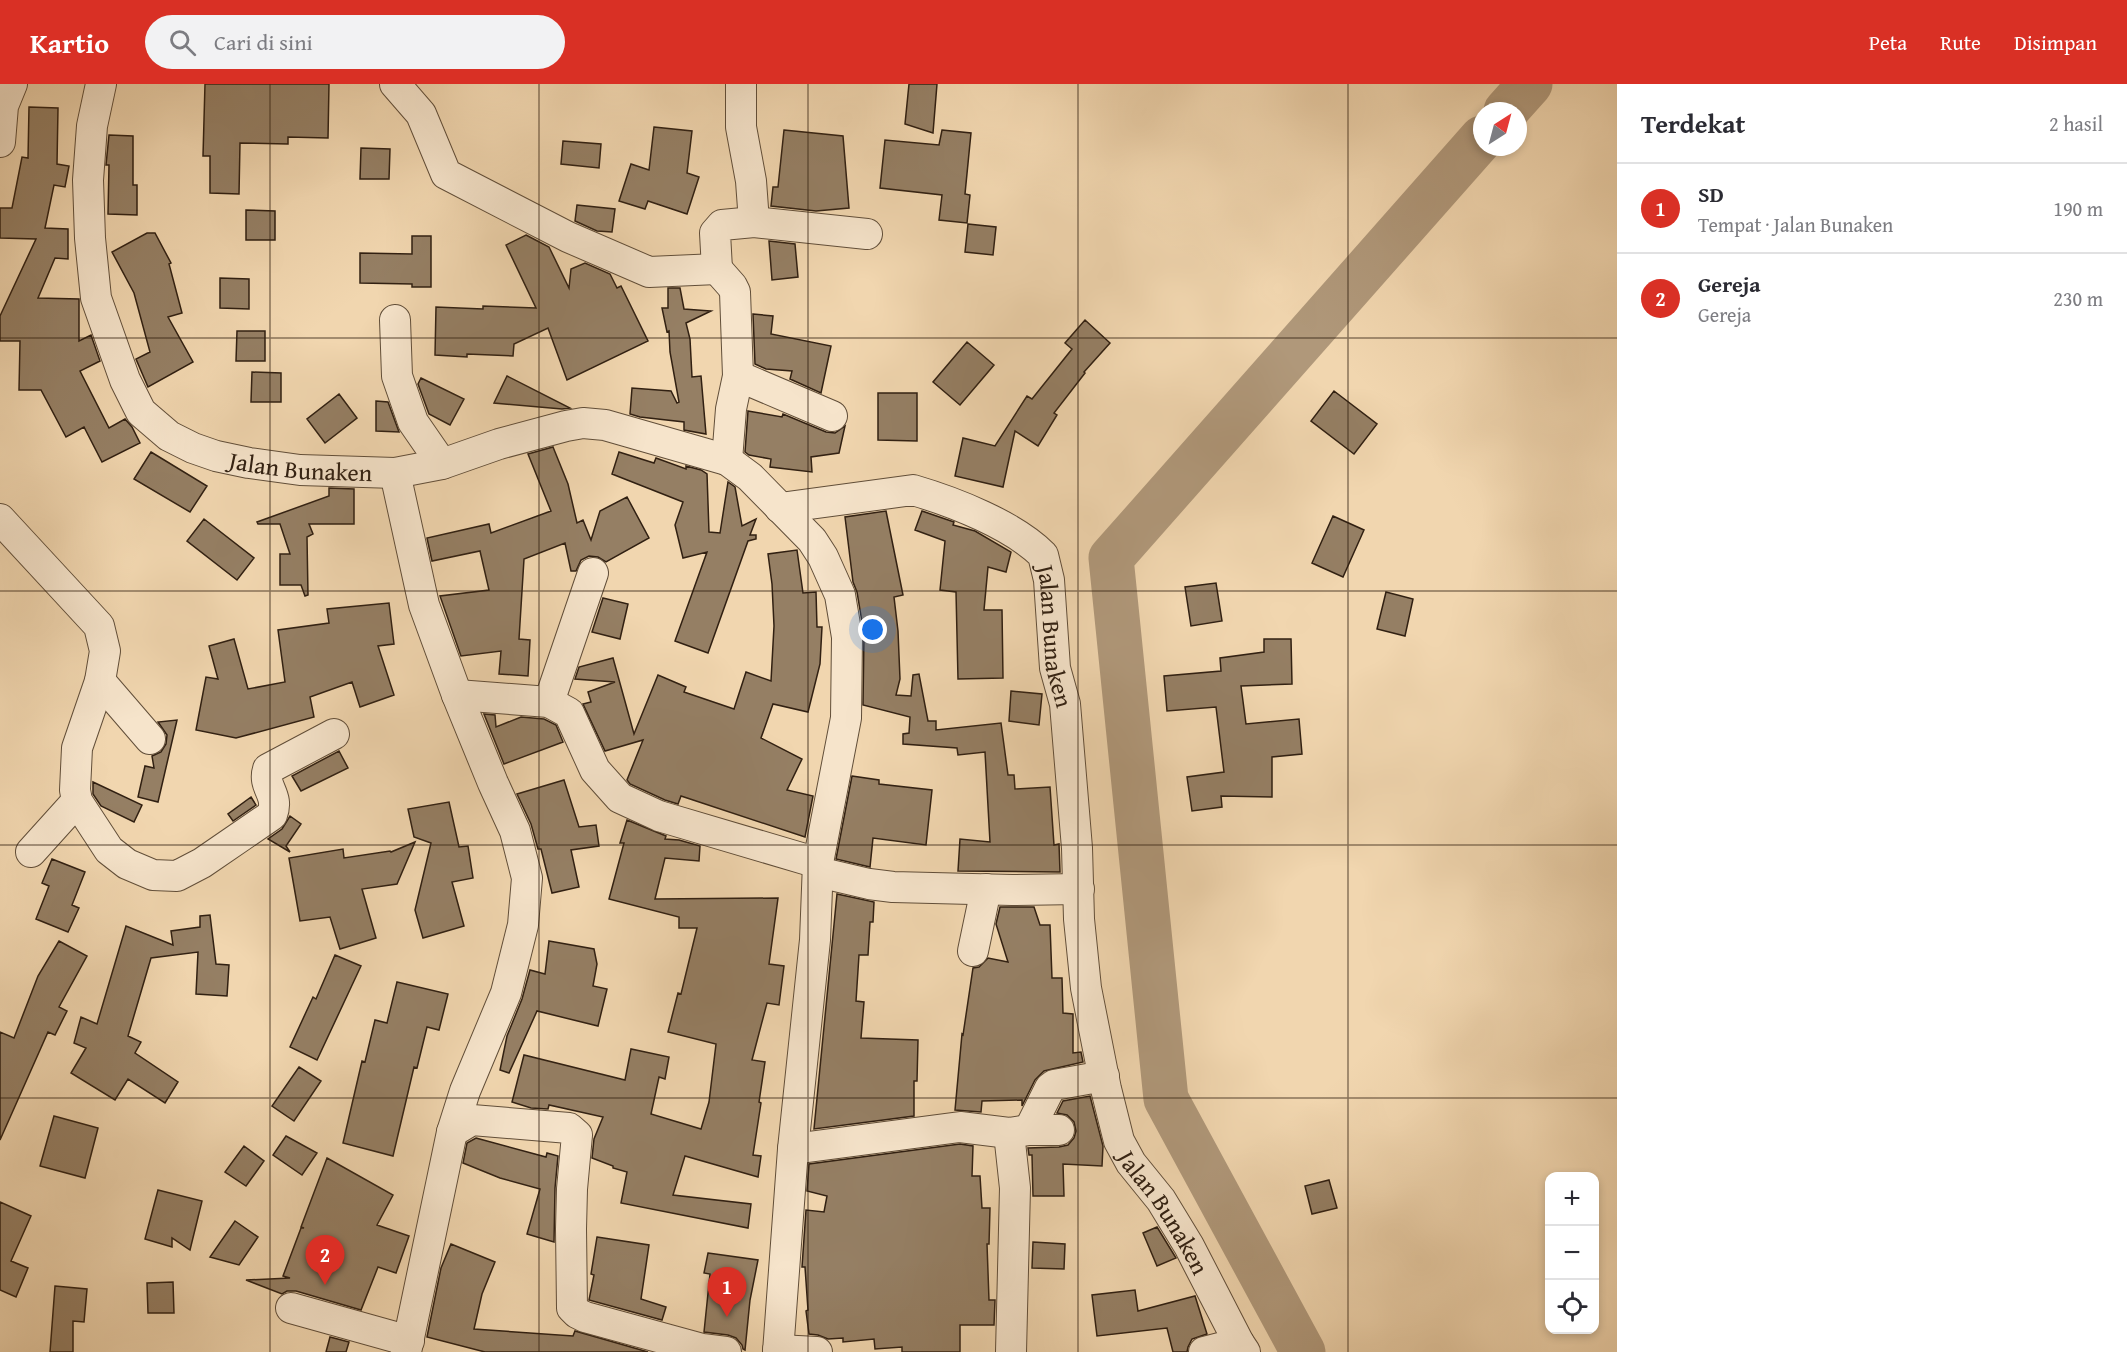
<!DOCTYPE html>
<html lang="id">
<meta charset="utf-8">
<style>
:root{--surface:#fff;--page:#f2f2f3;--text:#2b2b33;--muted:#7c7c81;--line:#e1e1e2;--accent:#d93025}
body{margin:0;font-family:"Gentium Book Plus",serif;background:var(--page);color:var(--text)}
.controls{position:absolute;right:18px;bottom:18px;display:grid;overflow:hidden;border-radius:12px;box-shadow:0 3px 9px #0003}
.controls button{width:54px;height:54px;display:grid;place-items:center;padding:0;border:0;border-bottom:2px solid var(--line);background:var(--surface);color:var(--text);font:30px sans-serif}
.compass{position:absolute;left:1473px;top:18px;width:54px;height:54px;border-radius:50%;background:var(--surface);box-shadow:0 3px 9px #0003;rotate:36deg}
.you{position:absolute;left:873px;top:546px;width:21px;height:21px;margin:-15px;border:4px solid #fff;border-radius:50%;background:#1a73e8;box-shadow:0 0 0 9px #1a73e833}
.badge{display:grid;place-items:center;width:39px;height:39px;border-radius:50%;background:var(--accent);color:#fff;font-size:20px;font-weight:700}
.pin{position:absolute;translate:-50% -50px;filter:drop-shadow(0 2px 3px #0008)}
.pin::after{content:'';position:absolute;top:32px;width:21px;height:18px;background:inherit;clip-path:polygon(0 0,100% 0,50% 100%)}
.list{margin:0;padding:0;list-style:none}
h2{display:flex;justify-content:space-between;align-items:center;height:78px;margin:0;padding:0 24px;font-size:26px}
h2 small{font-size:20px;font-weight:400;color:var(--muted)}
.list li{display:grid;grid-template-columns:39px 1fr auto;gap:18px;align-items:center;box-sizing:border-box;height:90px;padding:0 24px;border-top:2px solid var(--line)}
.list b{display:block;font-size:22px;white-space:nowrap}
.list p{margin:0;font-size:20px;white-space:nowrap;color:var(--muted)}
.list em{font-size:20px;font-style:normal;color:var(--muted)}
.icon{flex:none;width:33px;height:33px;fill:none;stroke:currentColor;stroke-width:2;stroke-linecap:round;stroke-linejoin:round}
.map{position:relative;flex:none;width:1617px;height:1268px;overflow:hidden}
header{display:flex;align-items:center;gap:36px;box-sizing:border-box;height:84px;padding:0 30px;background:var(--accent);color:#fff}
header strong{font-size:28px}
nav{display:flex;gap:33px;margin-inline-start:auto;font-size:21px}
.search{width:420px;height:54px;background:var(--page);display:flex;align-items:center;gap:15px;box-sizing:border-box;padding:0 21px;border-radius:33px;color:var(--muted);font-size:22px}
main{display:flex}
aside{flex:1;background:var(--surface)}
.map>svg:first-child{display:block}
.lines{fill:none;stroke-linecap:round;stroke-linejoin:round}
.river{stroke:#b0987a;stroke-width:45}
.building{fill:#957f64;stroke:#312012;stroke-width:1.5}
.street-casing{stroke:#614e39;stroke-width:32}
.street{stroke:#f6e4cb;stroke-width:30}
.grid{fill:none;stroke:#312012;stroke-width:1.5;stroke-opacity:0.55}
.labels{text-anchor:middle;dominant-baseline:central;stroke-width:6;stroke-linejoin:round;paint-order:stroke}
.street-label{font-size:24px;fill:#312012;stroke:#f6e4cb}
</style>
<header>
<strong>Kartio</strong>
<div class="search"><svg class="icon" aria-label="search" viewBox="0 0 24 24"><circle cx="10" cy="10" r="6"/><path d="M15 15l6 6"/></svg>Cari di sini</div>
<nav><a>Peta</a><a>Rute</a><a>Disimpan</a></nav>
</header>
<main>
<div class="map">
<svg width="1617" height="1268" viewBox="0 0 1617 1268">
<rect width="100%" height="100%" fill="#f1d6af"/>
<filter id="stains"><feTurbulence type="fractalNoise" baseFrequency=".00333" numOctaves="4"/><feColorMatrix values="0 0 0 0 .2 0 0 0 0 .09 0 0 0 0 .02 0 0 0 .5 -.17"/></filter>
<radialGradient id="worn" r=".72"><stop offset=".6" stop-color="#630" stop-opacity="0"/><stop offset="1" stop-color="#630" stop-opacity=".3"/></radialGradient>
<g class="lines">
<path class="river" d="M1506 27 1530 0
M1303 1268 1166 1015 1111 474 1482 54"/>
</g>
<path class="building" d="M205 0H329L328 54 288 53V60L240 59 239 110 210 109V72H203Z
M909 0H937L933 49 905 40Z
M29 23 58 24 57 80 69 82 65 103 54 101 45 144 68 145V175L55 174 38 214 79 215V257L91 251 100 277 80 287 109 344 125 335 132 343 140 359 102 378 84 343 66 353 41 306H19L20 257H0V232L36 155 0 154V124H12L22 73 28 74Z
M654 43 692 47 687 89 699 93 687 130 648 117 645 125 619 117 631 80 649 86Z
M784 46 843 52 849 124 816 127 771 122 773 103H778Z
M942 46 971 49 965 110 970 111 967 139 939 136 942 111 880 104 885 56 939 61Z
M109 51 133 52V101H137V131L108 130 109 81H106Z
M563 57 601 60 599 84 561 80Z
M361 64 390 65 389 95H360Z
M577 121 615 125 612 148 597 147 575 137Z
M246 126 275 127V156H246Z
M968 140 996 143 993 171 965 168Z
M147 149H155L171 179 169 180 182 229 168 233 193 278 148 303 136 275 150 268 134 209 112 168Z
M526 151 549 163 569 204 571 185 585 179 610 190 617 204 621 202 648 257 567 296 548 244 514 260 513 272 467 270V273L435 271 436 223 483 225V222L536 224 506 161Z
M412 152H431V203H412V200L360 199V169L412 170Z
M769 157 795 160 798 193 772 196Z
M220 194 249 195V225L220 224Z
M668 204H680L684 225 711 227 686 239 690 255 692 293 701 292 706 350 684 346V338L640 333 630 330 632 304 671 307 677 319 679 318 670 268 669 247 667 248 662 224H668Z
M753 230 773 232 771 250 831 262 821 309 790 295 792 287 766 285 755 280Z
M1085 236 1110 259 1084 288 1085 289 1054 329 1057 331 1038 362 1015 347 1003 403 955 392 963 354 995 362 1027 312 1032 315 1072 265 1065 259Z
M237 247H265V277H236Z
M967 258 994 281 960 321 933 298Z
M252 288 281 289V318H251Z
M507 292 570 324 562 325 494 319Z
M421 294 464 315 450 341 429 330 418 300Z
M1334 307 1377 340 1354 370 1311 337Z
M878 309H917V357L878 356Z
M339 310 357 334 325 359 307 335Z
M376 317 388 318 399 348 376 347Z
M748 327 782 333 783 330 826 348 835 349 845 342 839 369 811 373 812 388 770 383 771 375 749 371 745 368Z
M553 363 568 400 577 439 583 436 591 456 600 427 627 413 649 454 606 478 598 473 589 472 581 476 576 487H571L565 459 524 475 519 555 530 556 528 592 499 590 501 567 461 572 440 512 489 506 480 467 432 477 427 454 489 440 491 449 551 427 528 370Z
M151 368 207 402 190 428 134 395Z
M619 368 654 379 656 374 686 385V382L701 386 707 390 709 448 720 449 728 398 735 403 742 442 756 435 750 451H756V455L748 457 708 569 675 557 707 468 683 474 675 441 683 418 612 390Z
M329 404 354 405V440H309L313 450 307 453 308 511 305 512 301 501H280V470H290L280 440H258L257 438 329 412Z
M886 427 903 511 894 513 898 547 900 595 896 611 911 612 913 591 919 590 928 637H936V646L1001 639 1008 691H1014L1015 705 1050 703 1054 761 1059 760 1060 788 958 787 960 755 990 758 985 668 958 671 957 664 903 660V650L909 649 910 633 863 621 864 550 857 508 853 498 845 433Z
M922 427 954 438 953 441 975 447 1011 468 1006 488 988 483 984 526H1002L1003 594 958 595 956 508 940 506 945 457 915 446Z
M1333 432 1364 446 1343 493 1312 479Z
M204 435 254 474 237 496 187 457Z
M797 466 803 509 816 508 817 543H822L820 580 808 628 773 620 761 654 802 675 787 706 813 712 805 753 681 712 678 720 665 716 630 700 627 696 643 656 605 667 583 620 591 618 588 608 615 598 575 595 579 583 613 574 634 650 658 591 686 603 684 608 734 625 746 588 771 597 774 542 772 500 768 470Z
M1216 499 1222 537 1191 542 1185 503Z
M1386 508 1413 515 1405 552 1377 545Z
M603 514 628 520 620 555 592 548Z
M389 519 394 560 378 562 394 611 360 623 352 598 310 613 314 633 236 654 196 646 206 593 218 595 209 562 234 555 248 605 285 598 278 546 329 539 327 525Z
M1264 555H1291L1292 600 1241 602 1246 640 1299 635 1302 670 1272 673V713L1221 712 1222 723 1192 727 1187 693 1224 688 1216 623 1167 627 1164 592 1221 587 1220 574 1264 568Z
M1011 607 1042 610 1039 641 1009 637Z
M484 630 495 631 496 643 521 633 544 635 556 641 563 658 504 680Z
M177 636 158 718 138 713 145 682 154 684 152 672 161 668 166 660 167 651 158 638Z
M339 667 348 684 301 707 292 692Z
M852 692 879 696V700L932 706 926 761 873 754 870 783 836 775Z
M564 696 579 743 596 741 599 762 571 766 579 803 552 809 541 765H538L531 740 517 710Z
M93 698 142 721 134 738 101 722 93 710Z
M251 713 256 721 233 737 228 730Z
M449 718 459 763 468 762 473 794 452 798 464 842 423 854 415 826 431 759 414 753 408 725Z
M290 732 301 740 286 762 290 768 268 755 282 745Z
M627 736 666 752 665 755 679 756 700 762 699 777 665 774 655 815 778 814 769 880 784 882 779 921 767 919 752 976 765 978 759 1018 761 1019 753 1071 761 1072 758 1093 685 1072 673 1111 751 1120 748 1144 621 1119 627 1088 613 1084V1082L592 1074 594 1055 603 1033 549 1021 548 1025 531 1024 512 1018 524 971 625 996 631 965 669 973 665 995 659 993 651 1030 701 1045 709 1018 716 960 668 948 678 909 681 910 697 844H679V833L609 815 624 759H620Z
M415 758 397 800 362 805 376 854 340 865 330 833 300 837 289 774 343 765 344 774 390 767 391 768Z
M52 775 85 788 72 821 79 824 68 848 36 835 49 802 42 799Z
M837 810 874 818 873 838H870L868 871H859L856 917 864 918 861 954 918 956 917 997H914V1032L814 1045Z
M1000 823H1034L1040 841H1050L1052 894H1062L1063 929 1073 930V969L1081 968 1083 978 1044 987 1035 996 1022 1022V1016L982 1017 981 1028 955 1026 962 950 963 951 973 884 979 883 988 874 1008 878 996 840Z
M210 831 216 880 229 881 227 912 196 910 198 868 151 874 128 952 141 958 135 969 178 998 165 1019 128 995 115 1016 71 989 86 964 74 959 81 933 97 940 126 842 173 861 171 847 200 843V832Z
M59 857 87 872 59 923 67 927 55 951 48 948 0 1056V948L14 954 38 892Z
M549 857 594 865 597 880 593 902 607 905 598 942 537 927 509 989 500 986 507 952 522 915 530 886 545 890Z
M335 871 361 882 317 976 290 963 313 913 316 915Z
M397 898 448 910 439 946 427 943 417 984 414 983 393 1072 343 1059 362 977 365 978 375 936 387 939Z
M299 983 321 997 294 1037 272 1022Z
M1090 1012 1103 1062 1102 1082 1063 1080 1064 1112H1033L1032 1071H1029L1028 1064 1059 1063 1068 1061 1074 1054 1076 1047 1074 1038 1067 1031 1057 1029 1063 1017Z
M54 1032 98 1044 85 1094 40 1082Z
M286 1052 317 1069 302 1091 273 1071Z
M476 1054 546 1073 547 1069 558 1072 555 1104 554 1158 527 1150 540 1105 500 1094 463 1079 467 1059Z
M960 1060 973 1062 972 1092H980L982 1124H990L989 1160H987L989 1216H995L994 1241H960V1268H902V1263L875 1265 874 1255 843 1258V1254L828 1255 818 1251 809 1250 806 1227 808 1226 805 1183H802L806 1126 824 1128 827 1112 807 1107 809 1080Z
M244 1062 264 1077 246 1102 225 1088Z
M327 1074 393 1111 377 1141 409 1152 396 1189 378 1183 361 1226 296 1207H287L282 1210 246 1196 290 1194 283 1192 301 1144H304L301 1143Z
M1329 1096 1337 1124 1312 1130 1305 1102Z
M158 1106 202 1117 190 1166 172 1154V1163L145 1155Z
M0 1118 31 1132 11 1177 28 1184 16 1213 0 1206Z
M235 1137 258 1153 239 1181 210 1173Z
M1157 1143 1176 1174 1157 1182 1143 1149Z
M597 1153 649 1161 641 1215 666 1223 662 1236 589 1216 594 1191 591 1190Z
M1033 1158 1065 1160 1064 1185 1032 1184Z
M451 1160 495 1178 482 1210 474 1245 573 1252 575 1247 648 1268H485L427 1253 441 1184Z
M708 1169 758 1176 750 1216 745 1266 743 1265 742 1261 736 1254 728 1251 704 1248 710 1190 704 1189Z
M173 1198 174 1229H148L147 1199Z
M55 1202 87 1205 84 1238 73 1237V1268H50Z
M1135 1206 1138 1227 1195 1212 1207 1250 1192 1255 1188 1263 1187 1268H1173L1167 1244 1097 1252 1092 1211Z
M330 1253 349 1258 346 1268H326Z"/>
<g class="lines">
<defs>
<g id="street">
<path id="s1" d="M101 0 92 42 88 96 90 154 96 214 125 296 141 328 169 352 193 364 216 372 249 379 300 386 395 389 442 380 499 360 566 342 583 339 605 341 727 376 750 393 812 456 823 473 840 511 847 553 846 634 818 779 815 856 793 1065 778 1268"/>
<path d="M395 0 421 30 446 90 568 153 649 188 717 185"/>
<path d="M741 0V43L751 97 754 138"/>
<path d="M0 58 3 22 12 0"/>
<path d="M717 185 732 202 735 208 738 292 731 325 727 376"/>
<path d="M717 185 715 149 722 141 754 138 867 150"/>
<path d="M395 236 397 292 413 338 442 380"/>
<path d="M738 292 832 332"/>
<path d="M395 389 424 521 457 611 493 699 515 747 527 794 523 841 506 909 465 1007 452 1048 406 1268"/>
<path id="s2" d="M780 424 913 406C954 418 1013 441 1043 471L1049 496 1055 584 1065 620 1077 764 1079 835 1086 904 1106 1005 1119 1057 1131 1079 1161 1116 1189 1162 1239 1259"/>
<path d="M0 435 99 542 105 567 100 597 150 655"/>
<path d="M100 597 77 664 75 706 77 717 109 766 127 780 153 791 177 792 202 779 272 731C280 710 262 704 268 685L334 650"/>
<path d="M457 611 549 618 569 629 595 686 620 714 659 732 818 779"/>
<path d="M549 618 593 489"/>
<path d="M31 768 77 717"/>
<path d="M818 788 869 800 893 803 1012 806 1079 805"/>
<path d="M973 867 986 805"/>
<path d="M1029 1046 1050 1004 1054 1001 1104 992"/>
<path d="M452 1048 472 1036 569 1044 577 1051 572 1105 571 1145 572 1224 577 1229 585 1233 702 1265 726 1268"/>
<path d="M1009 1049 1015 1104 1011 1268"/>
<path d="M793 1065 960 1043 1009 1049 1029 1046H1059"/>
<path d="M291 1224 409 1257"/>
<path d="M778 1266 817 1268"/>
<path d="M1204 1268 1239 1259 1245 1268"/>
</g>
</defs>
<use href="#street" class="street-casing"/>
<use href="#street" class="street"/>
</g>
<path class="grid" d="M270 0V1268M539 0V1268M808 0V1268M1078 0V1268M1348 0V1268M0 254H1617M0 507H1617M0 761H1617M0 1014H1617"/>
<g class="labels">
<g class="street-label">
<text stroke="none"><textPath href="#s1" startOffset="512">Jalan Bunaken</textPath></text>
<text stroke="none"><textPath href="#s2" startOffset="363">Jalan Bunaken</textPath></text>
<text stroke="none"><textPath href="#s2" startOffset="958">Jalan Bunaken</textPath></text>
</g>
</g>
<rect width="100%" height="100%" filter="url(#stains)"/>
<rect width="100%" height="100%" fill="url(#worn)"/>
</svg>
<div class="controls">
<button>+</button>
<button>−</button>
<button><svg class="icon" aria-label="locate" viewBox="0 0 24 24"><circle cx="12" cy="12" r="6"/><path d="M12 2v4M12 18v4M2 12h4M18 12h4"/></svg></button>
</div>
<svg class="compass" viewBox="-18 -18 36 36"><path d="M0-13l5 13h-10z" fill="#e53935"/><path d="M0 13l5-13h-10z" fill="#7c7c81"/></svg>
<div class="you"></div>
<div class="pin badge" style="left:727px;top:1233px">1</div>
<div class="pin badge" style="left:325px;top:1201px">2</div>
</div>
<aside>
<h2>Terdekat<small>2 hasil</small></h2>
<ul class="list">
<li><span class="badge">1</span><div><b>SD</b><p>Tempat · Jalan Bunaken</p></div><em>190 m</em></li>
<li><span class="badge">2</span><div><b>Gereja</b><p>Gereja</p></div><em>230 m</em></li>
</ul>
</aside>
</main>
